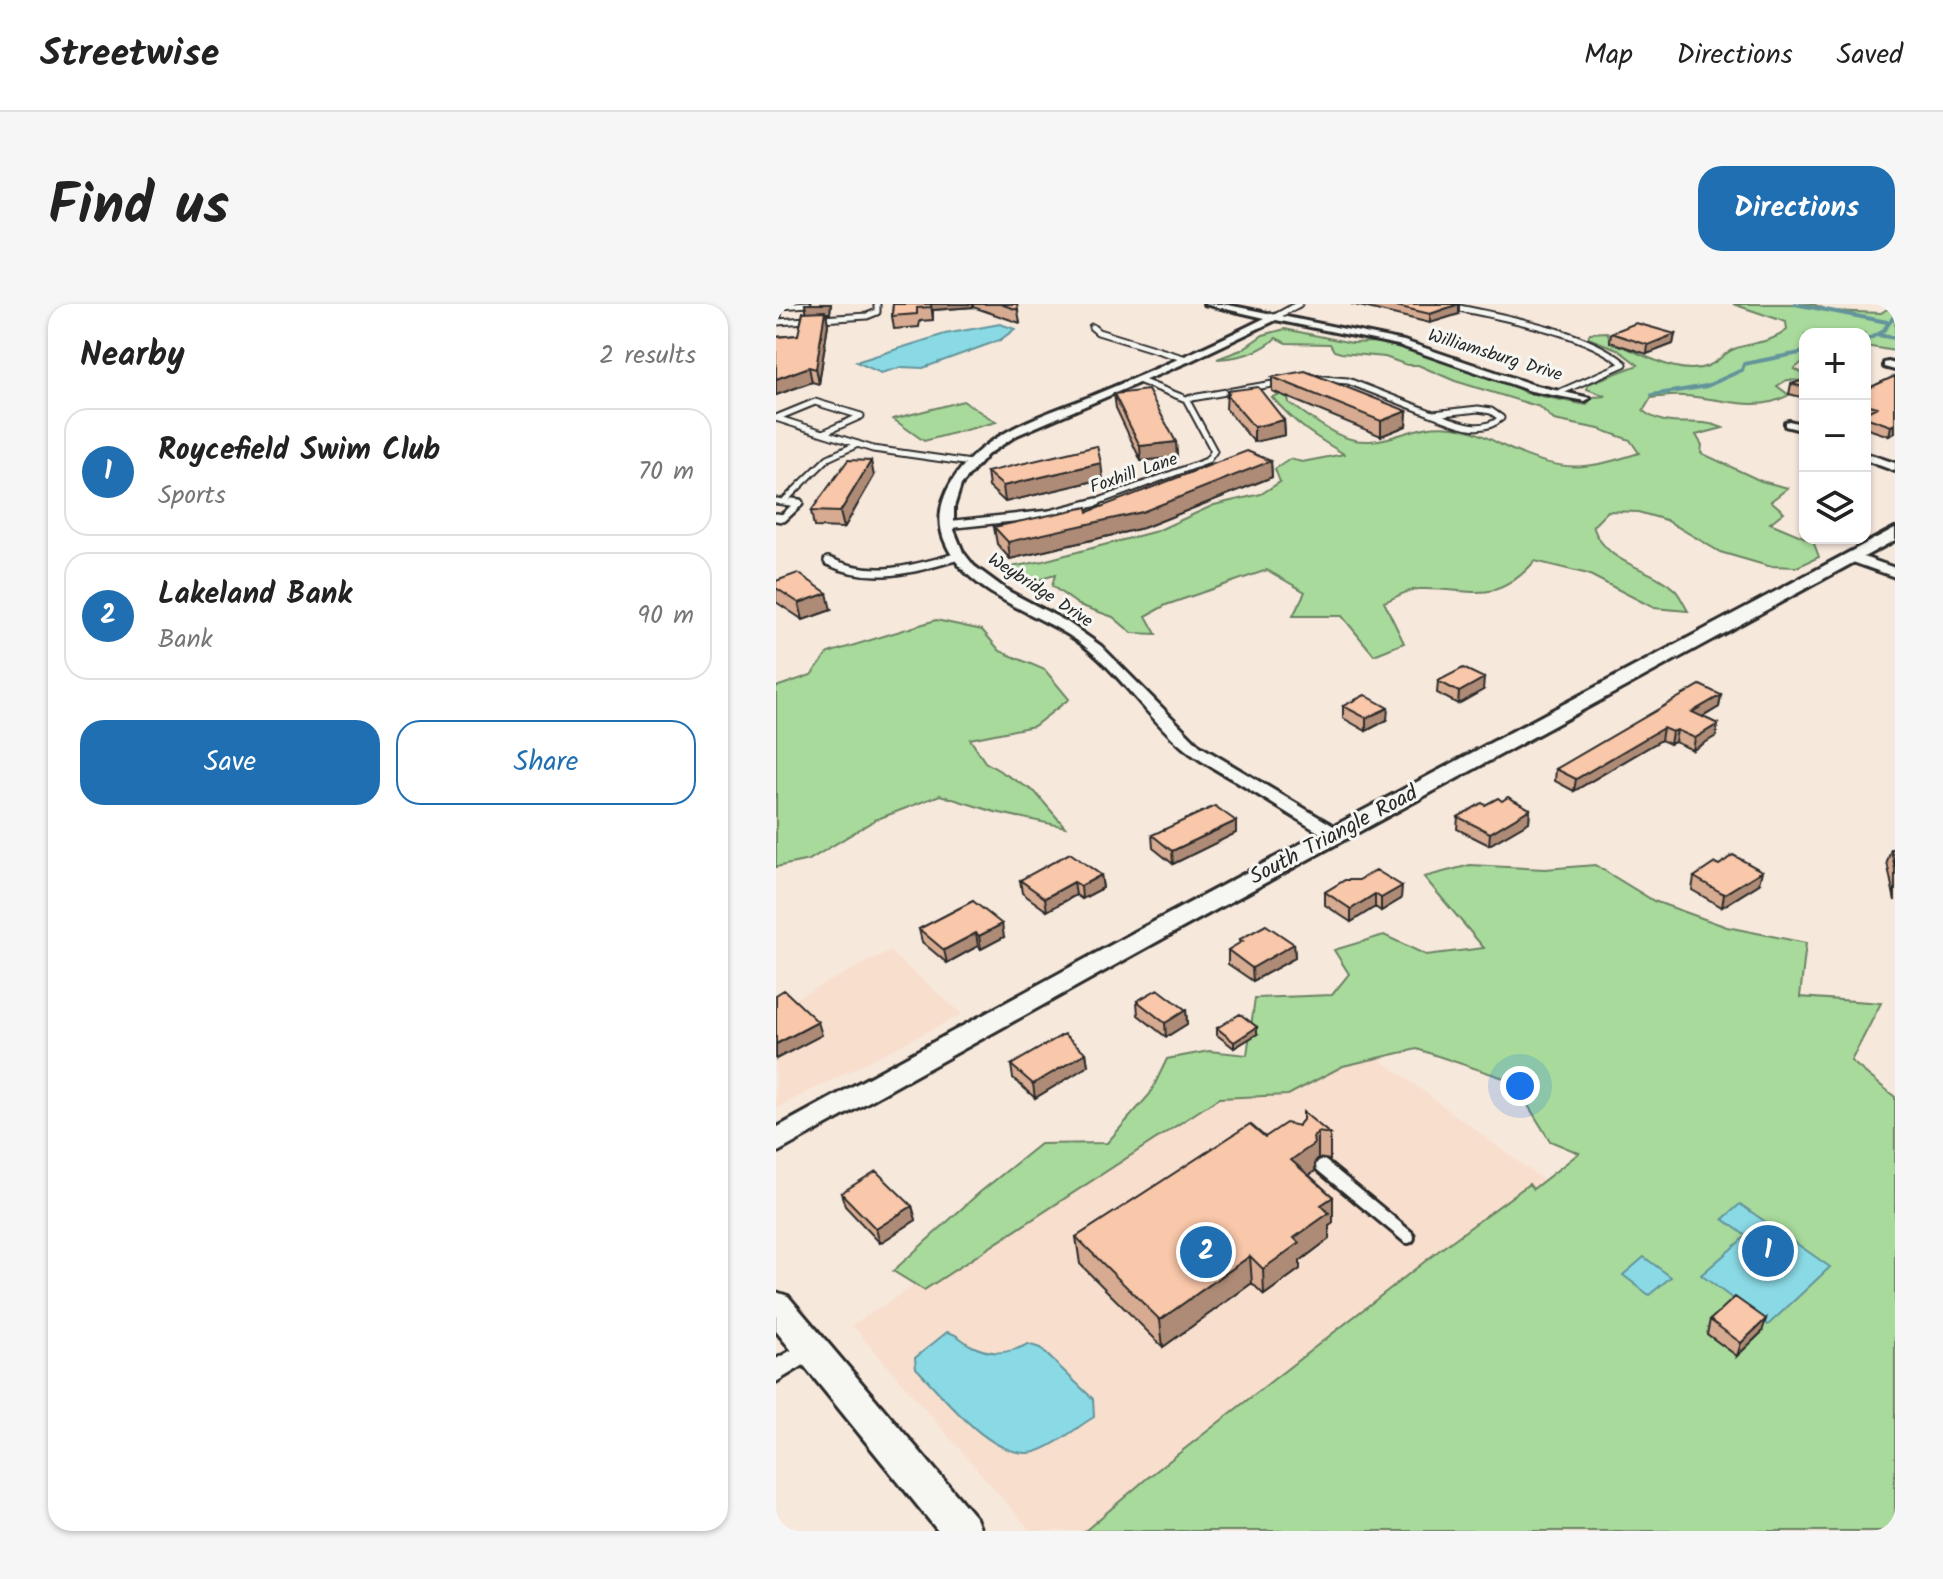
<!DOCTYPE html>
<meta charset="utf-8">
<style>
:root{--surface:#fff;--page:#f6f6f6;--text:#222;--muted:#767676;--line:#e0e0e0;--accent:#1f6fb2}
body{margin:0;font-family:Kalam,sans-serif;background:var(--page);color:var(--text)}
.controls{position:absolute;right:24px;top:24px;display:grid;overflow:hidden;border-radius:16px;box-shadow:0 2px 6px #0004}
.controls button{width:72px;height:72px;display:grid;place-items:center;padding:0;border:0;border-bottom:2px solid var(--line);background:var(--surface);color:var(--text);font:40px sans-serif}
.you{position:absolute;left:744px;top:782px;width:28px;height:28px;margin:-20px;border:6px solid #fff;border-radius:50%;background:#1a73e8;box-shadow:0 0 0 12px #1a73e833}
.badge{display:grid;place-items:center;width:52px;height:52px;border-radius:50%;background:var(--accent);color:#fff;font-size:26px;font-weight:700}
.pin{position:absolute;translate:-50% -50%;border:4px solid #fff;box-shadow:0 2px 8px #0006}
.list{margin:0;padding:0;list-style:none}
h2{display:flex;justify-content:space-between;align-items:center;height:104px;margin:0;padding:0 32px;font-size:34px}
h2 small{font-size:26px;font-weight:400;color:var(--muted)}
.list li{display:grid;grid-template-columns:52px 1fr auto;gap:24px;align-items:center;box-sizing:border-box;height:128px;margin:0 16px 16px;padding:0 16px;border:2px solid var(--line);border-radius:24px}
.list b{display:block;font-size:30px;white-space:nowrap}
.list p{margin:0;font-size:26px;white-space:nowrap;color:var(--muted)}
.list em{font-size:26px;font-style:normal;color:var(--muted)}
.actions{display:flex;gap:16px;padding:24px 32px}
.actions a{flex:1;padding:18px 0;border:2px solid var(--accent);border-radius:24px;text-align:center;font-size:28px;color:var(--accent)}
.actions .main{background:var(--accent);color:#fff}
.icon{flex:none;width:44px;height:44px;fill:none;stroke:currentColor;stroke-width:2;stroke-linecap:round;stroke-linejoin:round}
.map{position:relative;flex:none;width:1119px;height:1227px;overflow:hidden;border-radius:24px}
header{display:flex;align-items:center;gap:48px;box-sizing:border-box;height:112px;padding:0 40px;background:var(--surface);border-bottom:2px solid var(--line)}
header strong{font-size:38px}
nav{display:flex;gap:44px;margin-inline-start:auto;font-size:28px}
.intro{display:flex;align-items:center;justify-content:space-between;box-sizing:border-box;height:192px;padding:0 48px}
h1{margin:0;font-size:56px}
.button{padding:20px 36px;border-radius:24px;background:var(--accent);color:#fff;font-size:28px;font-weight:700}
main{display:flex;gap:48px;padding:0 48px}
aside{flex:1;background:var(--surface);border-radius:24px;box-shadow:0 2px 6px #0004}
.map>svg:first-child{display:block}
.built{fill:#f8decd}
.green{fill:#a8da9b;stroke:#6a8263;stroke-width:2}
.water{fill:#8adae5;stroke:#64949b;stroke-width:2}
.lines{fill:none;stroke-linecap:round;stroke-linejoin:round}
.stream{stroke:#64949b;stroke-width:4}
.lane-far2-casing{stroke:#2b2b2b;stroke-width:9}
.lane-far1-casing{stroke:#2b2b2b;stroke-width:12}
.lane-casing{stroke:#2b2b2b;stroke-width:18}
.street-casing{stroke:#2b2b2b;stroke-width:6}
.secondary-casing{stroke:#2b2b2b;stroke-width:6}
.lane-far2{stroke:#f6f6f2;stroke-width:5}
.lane-far1{stroke:#f6f6f2;stroke-width:7}
.lane{stroke:#f6f6f2;stroke-width:12}
.street{fill:#f6f6f2;fill-rule:evenodd}
.secondary{fill:#f6f6f2;fill-rule:evenodd}
.wall{fill:#d6ab91;stroke:#2b2b2b;stroke-width:2}
.shaded-wall{fill:#ae8b76;stroke:#2b2b2b;stroke-width:2}
.building{fill:#f9c7a9;stroke:#2b2b2b;stroke-width:2}
.labels{text-anchor:middle;dominant-baseline:central;stroke-width:6;stroke-linejoin:round;paint-order:stroke}
.far-street-label{font-size:18px;fill:#2b2b2b;stroke:#f6f6f2}
.street-label{font-size:22px;fill:#2b2b2b;stroke:#f6f6f2}
</style>
<header>
<strong>Streetwise</strong>
<nav><a>Map</a><a>Directions</a><a>Saved</a></nav>
</header>
<div class="intro"><h1>Find us</h1><a class="button">Directions</a></div>
<main>
<aside>
<h2>Nearby<small>2 results</small></h2>
<ul class="list">
<li><span class="badge">1</span><div><b>Roycefield Swim Club</b><p>Sports</p></div><em>70 m</em></li>
<li><span class="badge">2</span><div><b>Lakeland Bank</b><p>Bank</p></div><em>90 m</em></li>
</ul>
<div class="actions"><a class="main">Save</a><a>Share</a></div>
</aside>
<div class="map">
<svg width="1119" height="1227" viewBox="0 0 1119 1227">
<rect width="100%" height="100%" fill="#f7e8dc"/>
<filter id="ink" filterUnits="userSpaceOnUse"><feTurbulence type="fractalNoise" baseFrequency=".0125" numOctaves="2"/><feDisplacementMap in="SourceGraphic" scale="16" xChannelSelector="R" yChannelSelector="G"/><feConvolveMatrix kernelMatrix="1 2 1 2 8 2 1 2 1" color-interpolation-filters="sRGB"/></filter>
<g filter="url(#ink)">
<path class="built" d="M113 647 186 710 0 804V704Z
M554 718 767 876 318 1227H255L76 1021Z"/>
<path class="green" d="M957 0H1037L1054 7 1105 9 1119 0V47L1089 42V30H1029V56L1018 65 1029 70V77L1011 76 1001 82 1013 91C979 110 944 93 907 92 897 91 886 93 875 94L867 107C895 128 917 111 947 124L920 131 926 141 925 149 985 177 1012 184 995 197 1008 208 994 219 1037 237 1043 253 1021 263 992 262 944 248 890 216 862 208 832 207 817 222C830 262 874 262 899 286 904 291 908 301 912 307L878 304 812 270 759 257C717 304 696 283 643 285 632 285 619 294 608 298L628 339 598 351 566 312H517L529 288 491 266 390 301 370 312 380 330 356 329 337 313 303 301 276 282 279 271 255 278 233 271 230 264 267 257 381 227 438 201 485 190 504 178 499 165 514 155 526 158 568 150C538 132 520 121 496 93L511 88 513 99C537 114 562 139 594 137 625 135 640 119 677 123 698 125 715 136 734 145 786 169 810 166 863 149L854 136 823 125 778 116 764 103 679 77 642 61H631L609 53 565 49 558 47 554 40 510 39 500 34C485 48 462 54 441 55L465 46 487 31 509 25 576 39 601 38 625 44 725 75 750 89 810 101 817 93 830 92 811 85 812 80 862 61 841 45 812 34 814 29 831 28 835 38C864 47 901 74 932 62 942 58 948 49 958 45 977 38 995 39 1011 26L1010 18Z
M187 97 220 118 148 137 117 115Z
M160 316 206 326 224 347 269 366 293 395 258 422 194 435 209 458 259 488 289 523 219 508 164 491 99 516 33 556 0 563V383L35 371 52 349Z
M694 561 769 565 819 561 878 597 951 623 1030 639 1024 693 1105 699 1075 757 1119 793V1227H309L370 1175 661 948 753 880 757 885 803 849 774 837 737 777 641 745 567 762 512 791 443 794 148 986 117 967 203 889 264 840 331 839 374 790 391 755 433 747 471 751 479 694 556 691 573 670 558 646 608 631 650 651 708 644 648 573Z"/>
<path class="water" d="M224 20 239 25 224 36 147 64 126 63 105 69 80 58 169 30Z
M964 900 1054 963 992 1021 925 971 970 932 947 915Z
M868 953 895 973 873 991 847 971Z
M171 1028C182 1030 185 1036 194 1041 215 1052 232 1050 252 1040L264 1044 317 1095 318 1113C301 1123 278 1143 259 1148 216 1158 167 1091 140 1064L139 1054Z"/>
<g class="lines">
<path class="stream" d="M1019 0 1111 18
M1102 31 1119 34
M1089 37 1107 27 1119 11
M876 91 931 82 966 66 968 60 1029 48"/>
<defs>
<path id="lane-far2" d="M4 0 1 18 91 12 101 8V0
M664 0C715 11 809 26 848 60L782 89
M4 2 32 0
M499 13 523 0
M316 23 322 28 410 55
M535 74 572 77 657 110
M410 95 508 78
M702 105 715 107 725 114C705 132 679 118 657 110Z
M0 114 97 145 195 159
M0 114 39 98 85 112 47 129
M0 197 21 200
M8 197 52 154 82 140
M315 200 431 157 438 147 410 95 362 76"/>
<path id="lane-far1" d="M0 213 7 214 23 199 16 198
M170 221 274 210 321 198
M52 257C96 278 138 265 183 252"/>
<path id="lane" d="M546 862 632 933"/>
<path id="street" d="M428 0H447L628 37 761 82 814 94 809 97 755 87 622 41 500 16 414 57 241 131 211 151 185 181 178 203V226L187 248 198 262 232 287 291 318 325 342 424 442 566 527 568 531 566 535H554C521 515 489 495 456 475 441 466 424 457 410 446 370 413 342 365 299 335 256 306 193 291 170 240 156 211 170 180 191 158 225 122 274 109 318 91 376 67 433 42 489 14Z
M1112 58 1119 60V66L1108 63V59Z
M1013 117 1029 121V127L1009 122V118Z
M1089 149 1119 159V167L1089 156Z
M1076 249 1119 264V273L1071 256V250Z
M35 1035 43 1038 47 1045 43 1052 0 1078V1055Z"/>
<path id="secondary" d="M1119 224V236L386 635 0 849V824L368 623Z
M0 988 12 992 200 1214 205 1227H162L0 1027Z"/>
</defs>
<use href="#lane-far2" class="lane-far2-casing"/>
<use href="#lane-far1" class="lane-far1-casing"/>
<use href="#lane" class="lane-casing"/>
<use href="#street" class="street-casing"/>
<use href="#secondary" class="secondary-casing"/>
<use href="#lane-far2" class="lane-far2"/>
<use href="#lane-far1" class="lane-far1"/>
<use href="#lane" class="lane"/>
<use href="#street" class="street"/>
<use href="#secondary" class="secondary"/>
</g>
<path class="wall" d="M29 0H55L54 9H50L52 20 43 80 36 78 0 91V33L22 31 31 8Z
M117 0H241L244 19 197 3 157 6V16L144 17 143 23 118 25 116 12Z
M575 0H683V10L654 19Z
M835 29 899 30 897 40 871 50 834 38Z
M1119 72V129L1113 132 1089 124V83L1091 85Z
M496 73 631 107 630 122 605 132 496 87Z
M1029 76V94L1013 90 1015 80Z
M451 87 508 116 509 131 478 138 450 105Z
M338 90 400 138 401 153 365 157 340 104Z
M495 157 496 173 367 224 234 255 221 240 218 223 312 208Z
M211 168 327 175 229 198 213 183Z
M98 172 68 224 38 223 35 207Z
M0 277 55 306 27 316 0 298Z
M662 377 707 386 682 400 661 389Z
M945 391 943 403 927 413 942 420 940 432 917 446 899 438 894 440 885 436 798 487 779 477 780 465Z
M567 402 611 416 590 427 567 414Z
M726 497 754 505 753 518 713 541 681 525 682 513 709 501Z
M460 517V529L397 560 377 544 376 531Z
M1115 545H1119V597L1111 558Z
M325 571 327 584 306 595 300 591 271 607 246 589 244 576Z
M918 573 983 580 946 603 916 586Z
M569 576 625 595 605 607 599 603 575 618 549 601V588Z
M197 597 228 633 205 645 202 642 171 659 146 638 143 625Z
M464 635 518 640 519 654 477 677 452 660V646L464 639Z
M361 697 410 706 411 720 390 733 362 711Z
M441 724 481 730 458 744 441 731Z
M310 749 312 762 259 794 237 774 235 761Z
M527 816 554 830V856L542 854 539 858V867L533 871 557 893V919L553 922V935L524 957V965L488 991 476 979 387 1043 304 960 300 933 489 833 522 822Z
M65 889 136 902 140 916 104 939 69 902Z
M934 1016 986 1028 961 1052 931 1030Z"/>
<path class="shaded-wall" d="M29 0H55L54 9H50L52 20 43 80Z
M155 0H197V3L157 6V16Z
M683 0V10L654 19V10Z
M899 30 897 40 871 50 872 41Z
M33 63 36 78 0 91V75Z
M631 107 630 122 605 132V117Z
M508 116 509 131 478 138V123Z
M1119 120V129L1113 132 1115 122Z
M400 138 401 153 365 157 364 142Z
M95 157 98 172 68 224 64 208Z
M495 157 496 173 367 224 234 255 232 238Z
M325 159 327 175 229 198 227 182Z
M51 289 55 306 27 316 23 299Z
M708 374 707 386 682 400 683 388Z
M945 391 943 403 914 420 916 408Z
M612 404 611 416 590 427V414Z
M942 420 940 432 917 446 919 434Z
M887 424 885 436 798 487 800 475Z
M901 426 899 438 894 440 896 428Z
M754 505 753 518 713 541 714 529Z
M460 517V529L397 560 396 547Z
M986 567 983 580 946 603 948 590Z
M325 571 327 584 306 595 305 582Z
M298 578 300 591 271 607 269 594Z
M626 582 625 595 605 607V594Z
M599 590V603L575 618V605Z
M226 620 228 633 205 645 203 632Z
M200 629 202 642 171 659 168 646Z
M518 640 519 654 477 677 476 664Z
M410 706 411 720 390 733 389 719Z
M42 718 46 731 0 755V740Z
M481 723V730L458 744V738Z
M310 749 312 762 259 794 257 780Z
M542 828V854L539 858V867L516 883 515 856Z
M557 893V919L553 922V935L524 957V965L488 991 487 965 518 934 545 901Z
M136 902 140 916 104 939 100 925Z
M474 952 476 979 387 1043 384 1016Z
M990 1015 986 1028 961 1052 965 1039Z"/>
<path class="building" d="M117 0H155V3L141 4V10L116 12Z
M224 0H241L242 6Z
M612 0H683L654 10Z
M49 7 40 65 33 63 0 75V33L22 31 27 8Z
M860 19 899 30 872 41 835 29Z
M529 67 631 107 605 117 496 73Z
M1119 72V120L1115 122 1089 113V109L1101 103 1089 100V83L1091 85Z
M1029 76V83L1015 80Z
M482 83 508 116 478 123 450 90H453L451 87Z
M372 86 400 138 364 142 338 90Z
M321 142 325 159 227 182 211 168Z
M471 147 495 157 366 208 232 238 218 223 311 203 312 208Z
M72 156 95 157 64 208 35 207Z
M22 269 51 289 23 299 0 284V277Z
M687 364 708 374 683 388 662 377Z
M924 381 945 391 916 408 942 420 919 434 901 426 896 428 887 424 800 475 780 465Z
M589 391 612 404 590 414 567 402Z
M732 493 754 505 714 529 682 513 706 499 709 501 722 494 726 497Z
M439 502 460 517 396 547 376 531Z
M1115 545H1119V565Z
M294 549 325 571 305 582 298 578 269 594 244 576Z
M957 551 986 567 948 590 918 573 939 559 943 561Z
M600 566 626 582 605 594 599 590 575 605 549 588 569 576H583Z
M197 597 226 620 203 632 200 629 168 646 143 625Z
M490 621 518 640 476 664 452 646 467 637 464 635Z
M382 685 410 706 389 719 361 697Z
M8 686 42 718 0 740V691Z
M464 710 481 723 458 738 441 724Z
M288 730 310 749 257 780 235 761Z
M527 808 554 830 542 828 537 833 538 840 515 856 557 893 545 901 553 909 518 934 523 939 487 965 474 952 384 1016 300 933 474 820 489 833 510 819 522 822 527 816Z
M100 867 136 902 100 925 65 889Z
M959 993 990 1015 965 1039 934 1016Z"/>
</g>
<g class="labels">
<g class="far-street-label">
<text transform="translate(719 52) rotate(17)">Williamsburg Drive</text>
<text transform="translate(358 170) rotate(-19)">Foxhill Lane</text>
<text transform="translate(264 287) rotate(33)">Weybridge Drive</text>
</g>
<g class="street-label">
<text transform="translate(558 532) rotate(-28)">South Triangle Road</text>
</g>
</g>
</svg>
<div class="controls">
<button>+</button>
<button>−</button>
<button><svg class="icon" aria-label="layers" viewBox="0 0 24 24"><path d="M12 4l9 5-9 5-9-5zM3 14l9 5 9-5"/></svg></button>
</div>
<div class="you"></div>
<div class="pin badge" style="left:992px;top:947px">1</div>
<div class="pin badge" style="left:430px;top:948px">2</div>
</div>
</main>
